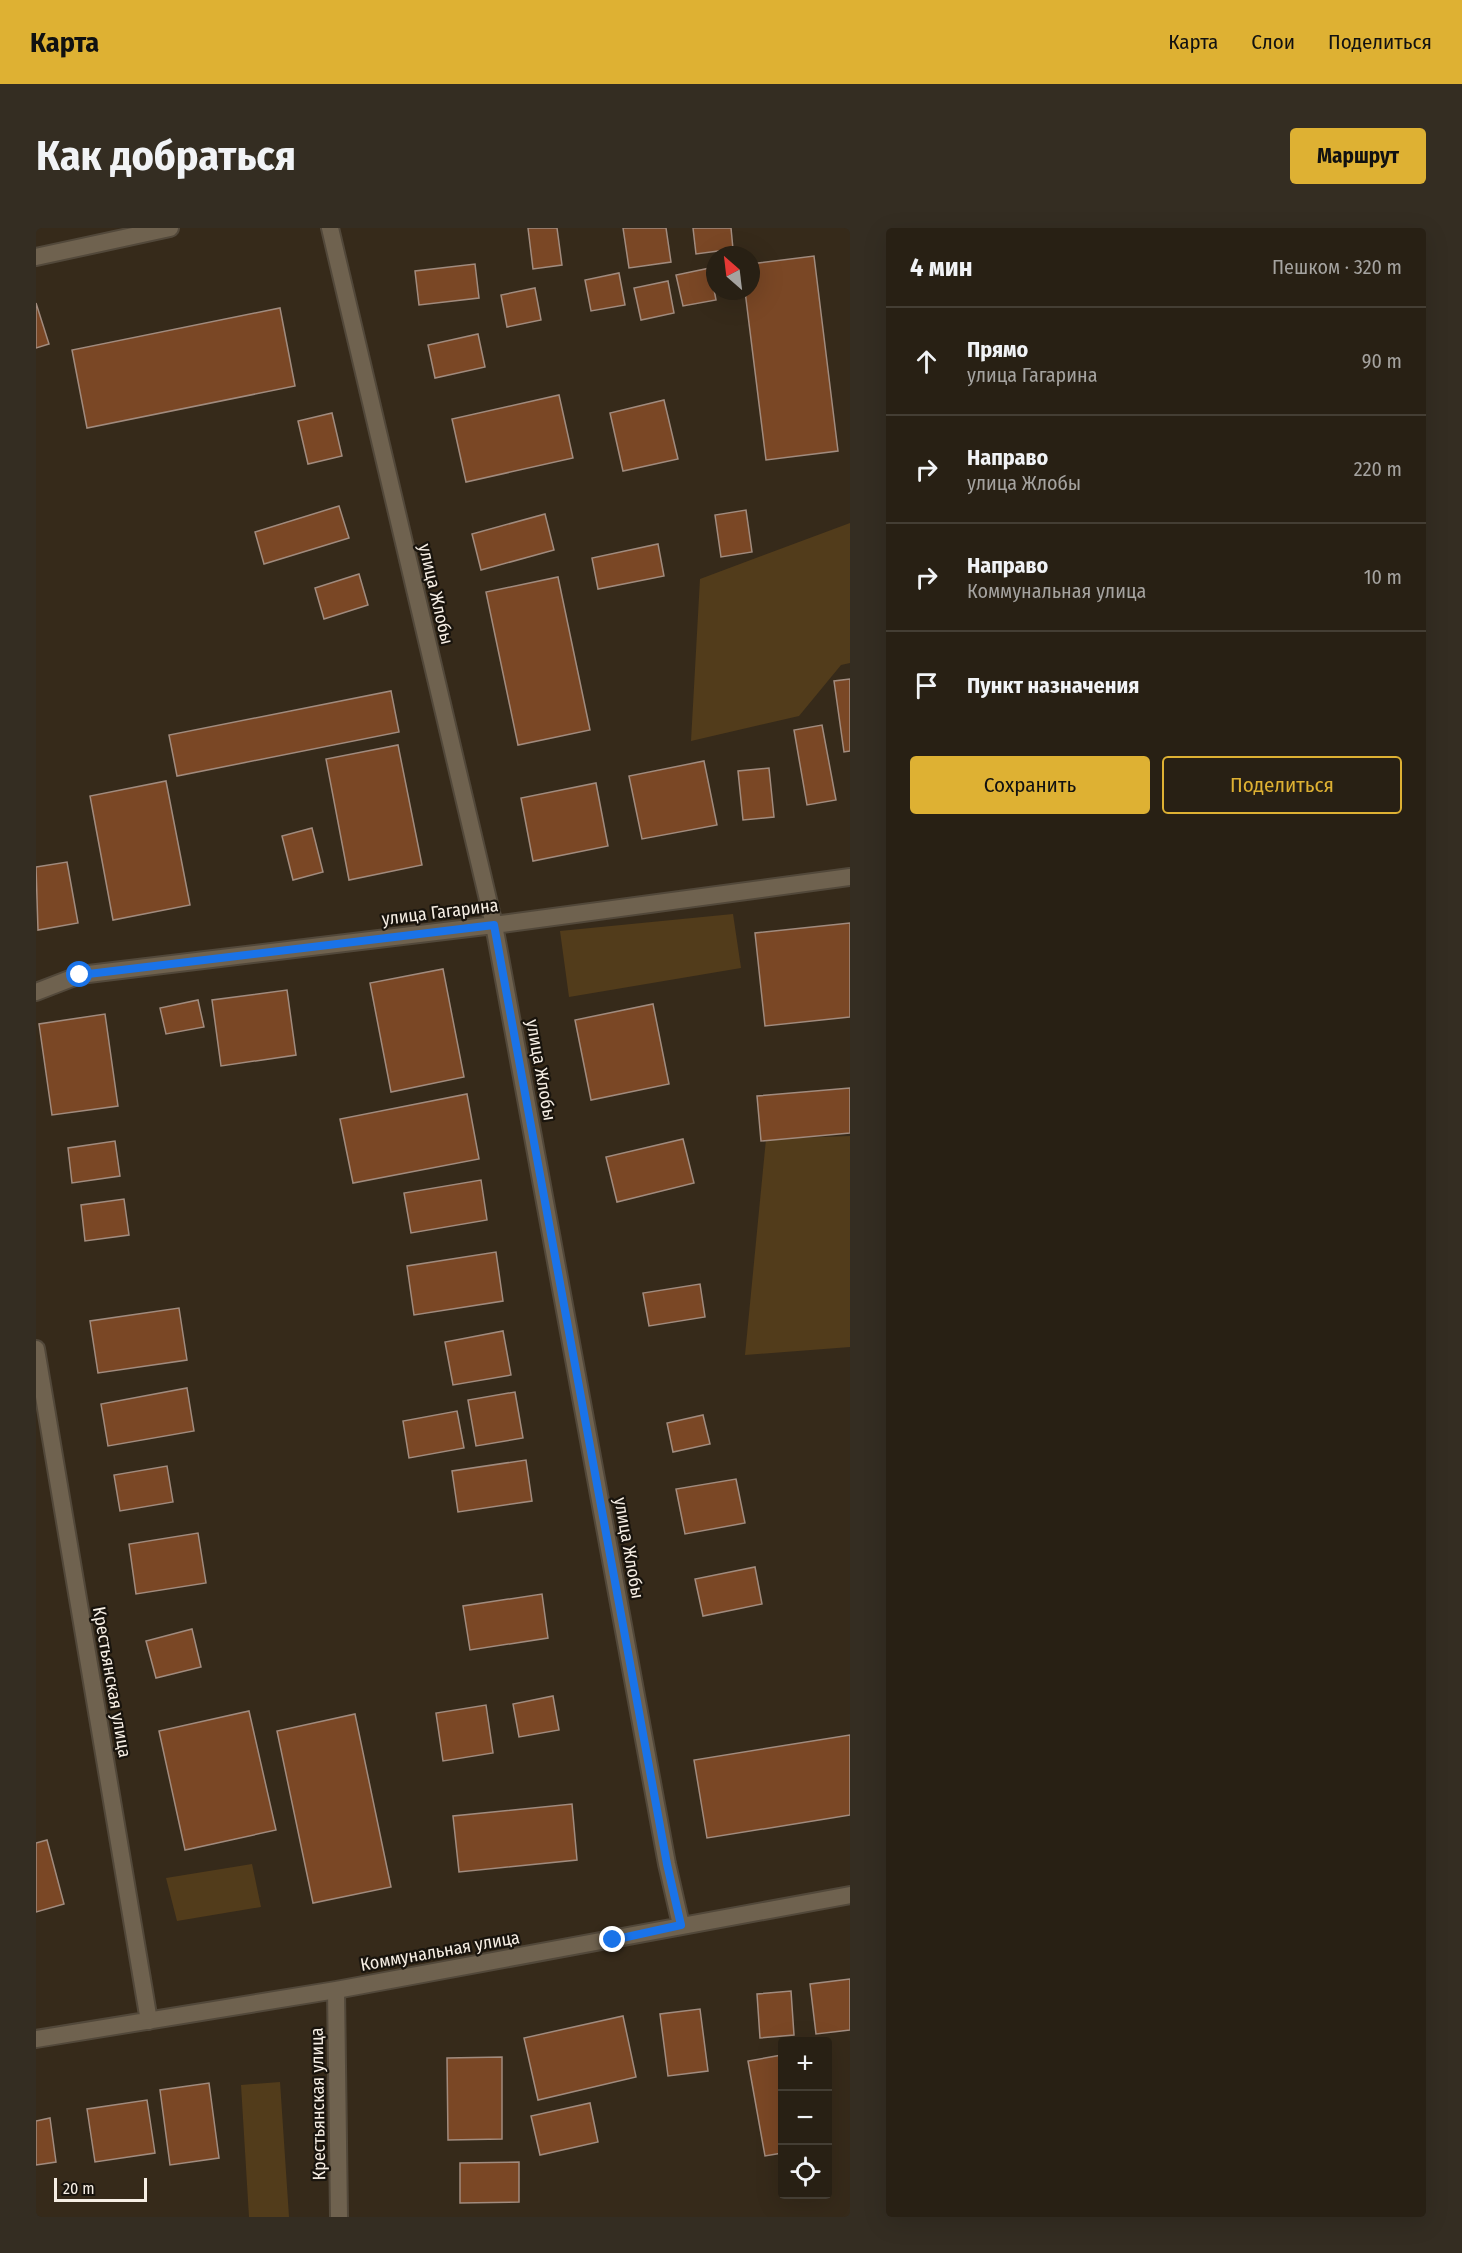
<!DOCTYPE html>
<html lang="ru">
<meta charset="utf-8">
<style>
:root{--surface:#282014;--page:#342d22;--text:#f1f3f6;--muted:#a5a3a0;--line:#443e34;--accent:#deb133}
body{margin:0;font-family:"Fira Sans Condensed",sans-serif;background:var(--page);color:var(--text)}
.controls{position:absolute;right:18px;bottom:18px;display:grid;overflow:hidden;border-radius:6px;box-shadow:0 6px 24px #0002}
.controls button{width:54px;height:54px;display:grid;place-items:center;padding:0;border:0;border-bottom:2px solid var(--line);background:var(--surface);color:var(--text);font:30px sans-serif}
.compass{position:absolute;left:670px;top:18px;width:54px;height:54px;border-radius:50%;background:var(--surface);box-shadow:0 6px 24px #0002;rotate:332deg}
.scale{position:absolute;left:18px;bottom:15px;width:93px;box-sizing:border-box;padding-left:6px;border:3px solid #f6eee4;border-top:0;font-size:16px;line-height:21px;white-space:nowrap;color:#f6eee4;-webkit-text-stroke:4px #19140d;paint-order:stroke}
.stop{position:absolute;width:18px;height:18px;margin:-14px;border:4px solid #1a73e8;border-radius:50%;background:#fff}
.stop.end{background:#1a73e8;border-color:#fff;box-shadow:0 2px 6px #0008}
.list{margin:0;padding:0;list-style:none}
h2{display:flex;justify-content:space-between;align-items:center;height:78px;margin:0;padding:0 24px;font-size:26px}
h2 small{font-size:20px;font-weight:400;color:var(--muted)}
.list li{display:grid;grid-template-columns:39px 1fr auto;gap:18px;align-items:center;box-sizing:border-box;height:108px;padding:0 24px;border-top:2px solid var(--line)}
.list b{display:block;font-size:22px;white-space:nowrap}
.list p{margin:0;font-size:20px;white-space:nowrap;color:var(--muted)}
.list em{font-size:20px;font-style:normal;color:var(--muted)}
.actions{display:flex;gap:12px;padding:18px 24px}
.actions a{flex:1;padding:14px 0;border:2px solid var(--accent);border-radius:6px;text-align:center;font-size:21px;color:var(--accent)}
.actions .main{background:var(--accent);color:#111}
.icon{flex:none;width:33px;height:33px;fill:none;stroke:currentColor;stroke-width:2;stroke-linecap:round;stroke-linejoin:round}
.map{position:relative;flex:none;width:814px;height:1989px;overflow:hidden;border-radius:6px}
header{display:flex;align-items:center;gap:36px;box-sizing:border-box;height:84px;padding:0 30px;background:var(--accent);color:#111}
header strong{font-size:28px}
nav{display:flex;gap:33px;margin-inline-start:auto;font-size:21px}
.intro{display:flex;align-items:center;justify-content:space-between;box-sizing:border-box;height:144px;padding:0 36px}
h1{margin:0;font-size:42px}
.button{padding:15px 27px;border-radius:6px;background:var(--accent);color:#111;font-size:21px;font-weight:700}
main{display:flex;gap:36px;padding:0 36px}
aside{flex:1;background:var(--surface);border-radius:6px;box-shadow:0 6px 24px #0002}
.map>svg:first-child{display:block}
.green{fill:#523c1b}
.building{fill:#7a4725;stroke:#a18b7e;stroke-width:1.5}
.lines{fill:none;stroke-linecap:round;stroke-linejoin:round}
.minor-casing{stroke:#52483a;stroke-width:20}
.minor{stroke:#6f624f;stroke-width:16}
.route{stroke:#1a73e8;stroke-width:8}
.labels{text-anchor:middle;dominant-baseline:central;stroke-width:4.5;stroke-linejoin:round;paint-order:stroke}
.street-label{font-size:18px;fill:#f6eee4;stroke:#19140d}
</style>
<header>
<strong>Карта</strong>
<nav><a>Карта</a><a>Слои</a><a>Поделиться</a></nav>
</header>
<div class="intro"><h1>Как добраться</h1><a class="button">Маршрут</a></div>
<main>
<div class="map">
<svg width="814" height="1989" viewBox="0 0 814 1989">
<rect width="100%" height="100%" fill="#362a1a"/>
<path class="green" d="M814 295V435L805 437 763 488 655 513 664 351Z
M697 686 705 740 533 769 524 703Z
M814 908V1119L709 1127 730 911Z
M216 1636 225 1679 141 1693 130 1650Z
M244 1854 253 1989H213L205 1857Z"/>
<path class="building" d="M492 0H521L526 37 497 41Z
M587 0H630L635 34 593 40Z
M657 0H695L697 21 660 26Z
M778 28 802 223 730 232 709 63H715V36Z
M439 36 443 70 383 77 379 43Z
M674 40 680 72 647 78 640 47Z
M583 45 589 77 555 83 549 52Z
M632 53 638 85 605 92 598 60Z
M499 60 505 92 471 99 465 67Z
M0 75 13 116 0 120Z
M244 80 259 158 51 200 36 122Z
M442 106 449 139 399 150 392 117Z
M523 167 537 230 430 254 416 191Z
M628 172 642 231 587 243 574 185Z
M296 185 306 228 272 236 262 193Z
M303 278 313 310 228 336 219 304Z
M710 282 716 324 685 329 679 287Z
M509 286 518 322 445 342 436 306Z
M622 316 628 348 562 361 556 330Z
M323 346 332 377 288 391 279 360Z
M522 349 554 502 482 517 450 364Z
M814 451V523L808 524 798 453Z
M355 463 363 504 141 548 133 507Z
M786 497 800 572 771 577 758 502Z
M362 517 386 637 313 652 290 531Z
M668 533 681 597 606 611 593 548Z
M733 540 738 589 707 592 702 543Z
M130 553 154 677 77 692 54 568Z
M560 555 572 618 497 633 485 570Z
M276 600 287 644 257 652 246 608Z
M31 634 42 695 2 702 0 639Z
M814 695V789L729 798 719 705Z
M407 741 428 849 355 864 334 755Z
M251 762 260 827 185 838 176 772Z
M162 772 168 799 130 806 124 780Z
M617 776 633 856 555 872 539 792Z
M69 786 82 878 16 887 3 796Z
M814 860V905L725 913 721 868Z
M431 866 443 931 317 955 304 891Z
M647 911 658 955 581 974 570 929Z
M79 913 84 948 36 955 32 920Z
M445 952 451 992 375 1005 368 965Z
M88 971 93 1007 49 1013 45 977Z
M460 1024 467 1073 378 1087 371 1038Z
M664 1056 669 1089 613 1098 607 1065Z
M143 1080 151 1132 62 1145 54 1093Z
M467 1103 475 1147 417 1157 409 1114Z
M151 1160 158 1203 72 1218 65 1176Z
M479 1164 487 1210 440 1218 432 1172Z
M421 1183 428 1220 373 1230 367 1193Z
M667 1187 674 1216 637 1224 631 1195Z
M490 1232 496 1273 422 1284 416 1243Z
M131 1238 137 1274 84 1283 78 1247Z
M700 1251 709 1295 649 1306 640 1261Z
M162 1305 170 1355 100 1366 93 1316Z
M719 1339 726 1376 667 1388 659 1351Z
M506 1366 512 1410 434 1422 427 1378Z
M156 1401 165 1439 120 1450 110 1413Z
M517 1468 523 1502 483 1509 477 1476Z
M450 1477 457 1525 407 1533 400 1485Z
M213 1483 240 1602 149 1622 123 1503Z
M319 1486 355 1659 277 1675 241 1503Z
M814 1507V1587L671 1610 658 1532Z
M536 1576 541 1632 423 1644 417 1588Z
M11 1612 28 1676 0 1684V1615Z
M814 1751V1802L780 1806 774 1756Z
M755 1763 758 1807 724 1810 721 1766Z
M664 1781 672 1843 632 1848 624 1786Z
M587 1788 600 1849 502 1872 488 1810Z
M746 1827V1925L729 1928 712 1833Z
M466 1829V1911L412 1912 411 1830Z
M173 1855 183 1930 134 1937 124 1862Z
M111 1872 119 1925 59 1934 51 1881Z
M554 1875 562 1914 504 1927 495 1888Z
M14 1890 20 1934 0 1937V1893Z
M483 1934V1974L424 1975V1935Z"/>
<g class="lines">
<defs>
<path id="minor" d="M294 0 458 697 631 1636 645 1697
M0 29 134 0
M0 764 44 747 458 697 814 649
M0 1121 113 1793
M300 1762 303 1989
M0 1811 300 1762 814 1667"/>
</defs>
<use href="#minor" class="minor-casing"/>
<use href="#minor" class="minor"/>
</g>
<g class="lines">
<path class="route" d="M44 747 458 697 631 1636 645 1697 577 1712"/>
</g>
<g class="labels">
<g class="street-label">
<text transform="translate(400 366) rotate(77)">улица Жлобы</text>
<text transform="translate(404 684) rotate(-7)">улица Гагарина</text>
<text transform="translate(505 842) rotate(80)">улица Жлобы</text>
<text transform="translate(593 1320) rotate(80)">улица Жлобы</text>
<text transform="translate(76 1454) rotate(80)">Крестьянская улица</text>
<text transform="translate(404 1723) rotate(-10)">Коммунальная улица</text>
<text transform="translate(282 1876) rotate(-91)">Крестьянская улица</text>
</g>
</g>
</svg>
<div class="controls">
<button>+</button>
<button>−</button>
<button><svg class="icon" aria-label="locate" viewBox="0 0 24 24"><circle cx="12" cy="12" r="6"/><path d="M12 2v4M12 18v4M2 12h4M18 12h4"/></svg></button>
</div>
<svg class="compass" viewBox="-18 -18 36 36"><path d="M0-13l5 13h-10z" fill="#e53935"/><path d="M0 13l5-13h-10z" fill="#a5a3a0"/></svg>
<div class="scale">20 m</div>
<div class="stop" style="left:44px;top:747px"></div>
<div class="stop end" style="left:577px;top:1712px"></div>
</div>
<aside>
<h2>4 мин<small>Пешком · 320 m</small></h2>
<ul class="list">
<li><svg class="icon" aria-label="ahead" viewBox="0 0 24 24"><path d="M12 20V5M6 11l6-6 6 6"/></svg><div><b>Прямо</b><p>улица Гагарина</p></div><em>90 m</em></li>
<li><svg class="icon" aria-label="right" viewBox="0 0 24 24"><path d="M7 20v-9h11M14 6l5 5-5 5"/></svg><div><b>Направо</b><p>улица Жлобы</p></div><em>220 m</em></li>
<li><svg class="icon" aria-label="right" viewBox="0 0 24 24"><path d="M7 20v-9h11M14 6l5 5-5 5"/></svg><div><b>Направо</b><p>Коммунальная улица</p></div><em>10 m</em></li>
<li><svg class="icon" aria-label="arrive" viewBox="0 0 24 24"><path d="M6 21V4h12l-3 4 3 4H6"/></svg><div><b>Пункт назначения</b></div></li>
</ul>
<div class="actions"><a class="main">Сохранить</a><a>Поделиться</a></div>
</aside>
</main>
